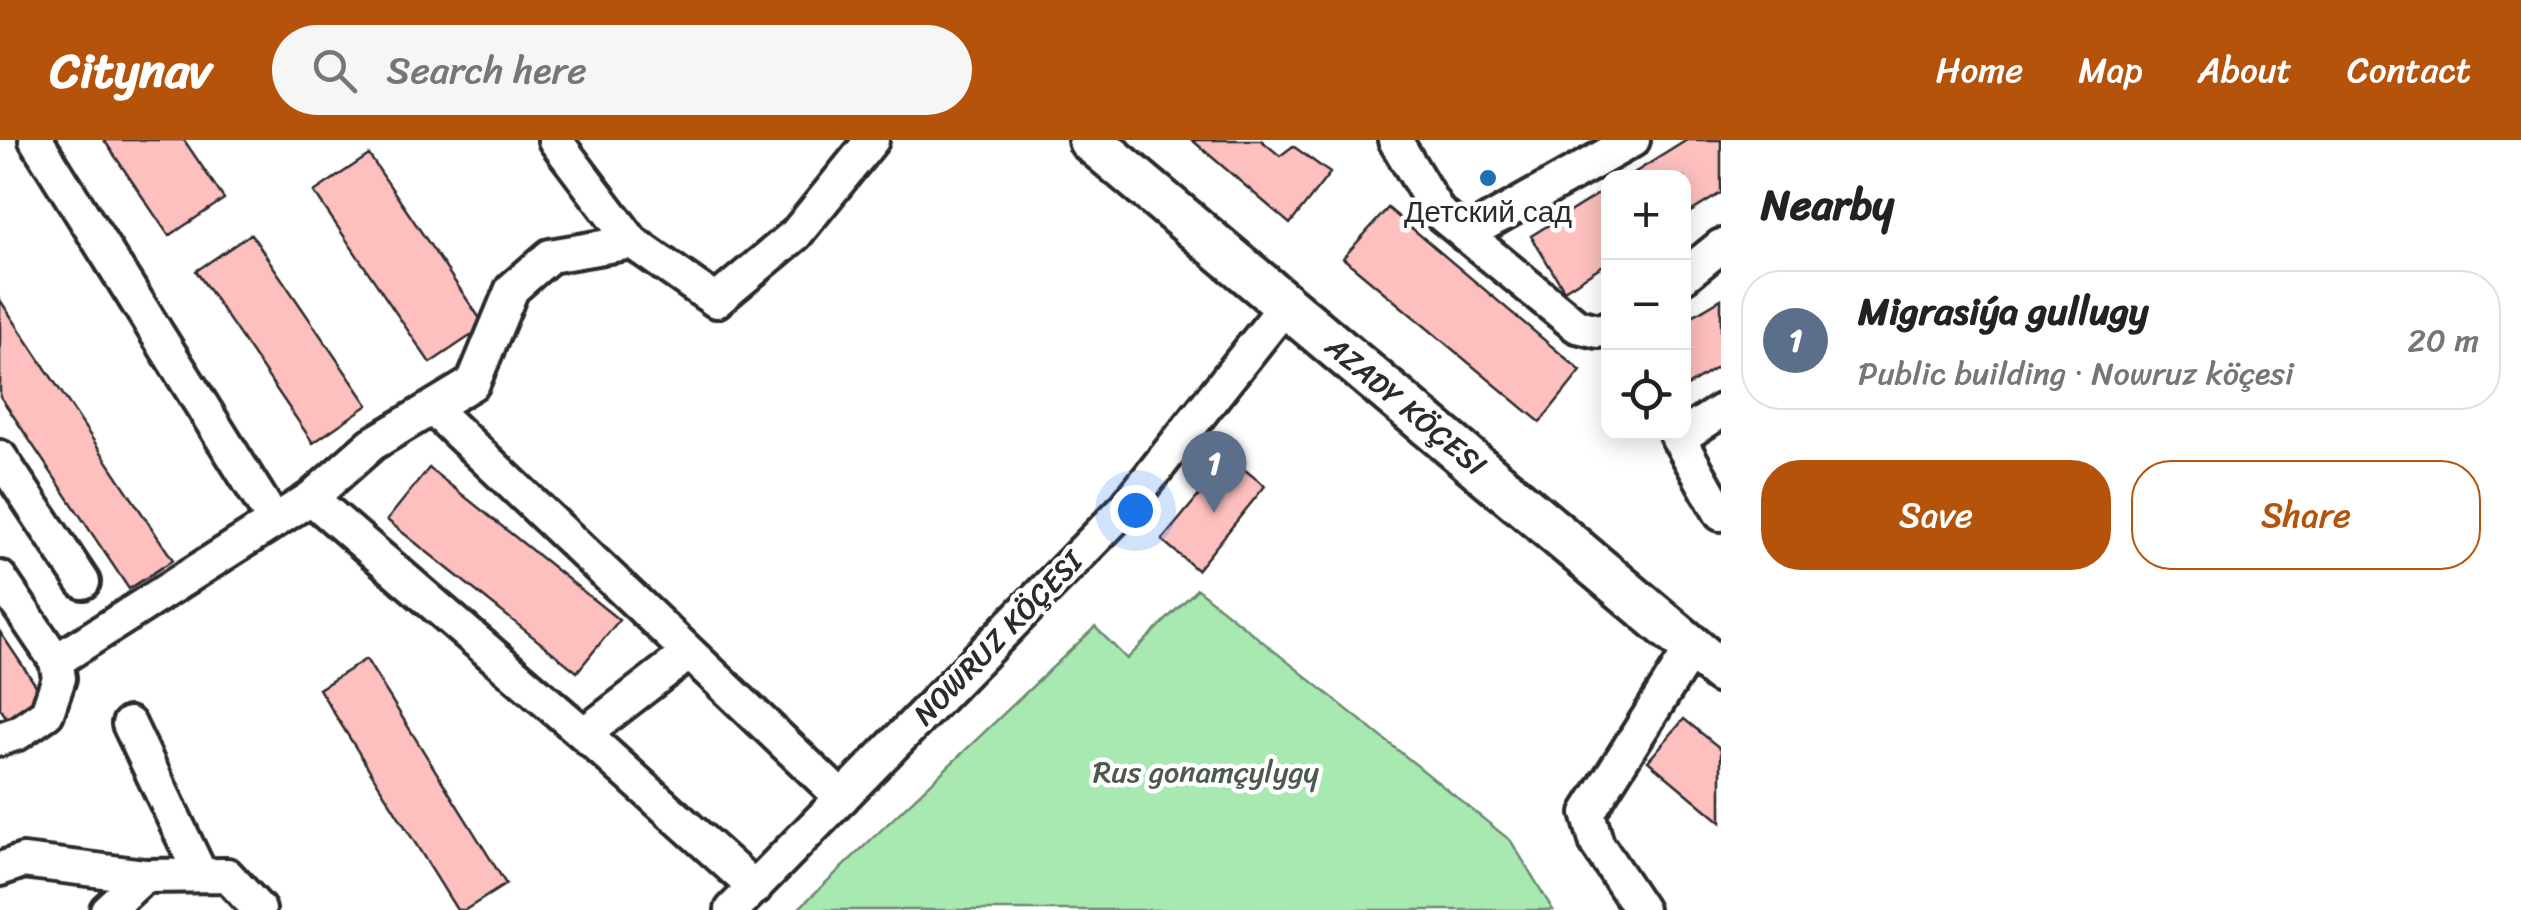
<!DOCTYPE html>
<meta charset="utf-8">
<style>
:root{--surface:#fff;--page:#f6f6f6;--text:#222;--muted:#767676;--line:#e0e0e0;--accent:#b45309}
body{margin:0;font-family:Sriracha,sans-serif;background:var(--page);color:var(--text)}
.controls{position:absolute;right:30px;top:30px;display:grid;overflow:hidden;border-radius:20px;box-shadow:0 5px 25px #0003}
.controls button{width:90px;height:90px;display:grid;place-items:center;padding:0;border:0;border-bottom:2px solid var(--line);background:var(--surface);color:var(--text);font:50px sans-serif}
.you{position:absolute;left:1135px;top:370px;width:35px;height:35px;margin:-25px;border:8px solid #fff;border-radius:50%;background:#1a73e8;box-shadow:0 0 0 15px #1a73e833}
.badge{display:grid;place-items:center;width:65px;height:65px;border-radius:50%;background:var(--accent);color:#fff;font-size:32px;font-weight:700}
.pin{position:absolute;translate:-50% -82px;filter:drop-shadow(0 2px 5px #0008)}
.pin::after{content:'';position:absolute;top:52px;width:35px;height:30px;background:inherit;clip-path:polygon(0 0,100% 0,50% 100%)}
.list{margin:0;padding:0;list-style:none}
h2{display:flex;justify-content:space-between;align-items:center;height:130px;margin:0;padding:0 40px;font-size:42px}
h2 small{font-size:32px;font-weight:400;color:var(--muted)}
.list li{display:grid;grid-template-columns:65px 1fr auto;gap:30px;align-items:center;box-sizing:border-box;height:140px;margin:0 20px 20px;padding:0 20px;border:2px solid var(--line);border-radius:40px}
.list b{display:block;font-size:38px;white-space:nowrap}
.list p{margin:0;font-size:32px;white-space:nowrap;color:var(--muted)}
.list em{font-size:32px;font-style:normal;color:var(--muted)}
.actions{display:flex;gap:20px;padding:30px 40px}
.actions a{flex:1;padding:22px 0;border:2px solid var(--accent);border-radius:40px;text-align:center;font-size:35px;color:var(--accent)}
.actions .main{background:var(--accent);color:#fff}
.icon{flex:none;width:55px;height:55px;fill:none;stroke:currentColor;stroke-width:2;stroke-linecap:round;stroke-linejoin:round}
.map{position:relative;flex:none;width:1721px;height:770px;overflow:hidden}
header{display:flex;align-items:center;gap:60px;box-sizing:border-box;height:140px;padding:0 50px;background:var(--accent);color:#fff}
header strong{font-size:48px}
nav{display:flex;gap:55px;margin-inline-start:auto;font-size:35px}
.search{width:700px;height:90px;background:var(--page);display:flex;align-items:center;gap:25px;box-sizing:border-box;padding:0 35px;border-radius:55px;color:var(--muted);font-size:38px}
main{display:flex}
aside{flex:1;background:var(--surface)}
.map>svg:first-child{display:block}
.green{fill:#a8e9b2;stroke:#6a8a6e;stroke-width:2.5}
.building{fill:#fdc0be;stroke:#2b2b2b;stroke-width:2.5}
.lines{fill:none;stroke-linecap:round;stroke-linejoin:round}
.minor-casing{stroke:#2b2b2b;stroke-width:40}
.major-casing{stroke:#2b2b2b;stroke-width:50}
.minor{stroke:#fff;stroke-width:32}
.major{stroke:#fff;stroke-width:42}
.poi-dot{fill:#1f6fb2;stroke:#fff;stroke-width:4}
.labels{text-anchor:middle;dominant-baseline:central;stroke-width:9;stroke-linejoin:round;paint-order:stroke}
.poi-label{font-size:30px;fill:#2b2b2b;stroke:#fff}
.street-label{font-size:30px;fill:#2b2b2b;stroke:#fff}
.park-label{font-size:30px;fill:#4a5a4d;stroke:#fff}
</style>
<header>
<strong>Citynav</strong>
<div class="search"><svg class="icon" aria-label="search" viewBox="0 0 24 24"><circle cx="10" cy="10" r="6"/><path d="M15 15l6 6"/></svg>Search here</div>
<nav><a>Home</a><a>Map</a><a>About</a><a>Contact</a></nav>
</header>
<main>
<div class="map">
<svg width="1721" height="770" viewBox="0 0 1721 770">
<rect width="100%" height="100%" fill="#fff"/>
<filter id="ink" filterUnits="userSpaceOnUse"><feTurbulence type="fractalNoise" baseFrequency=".01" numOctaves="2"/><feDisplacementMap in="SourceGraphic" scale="20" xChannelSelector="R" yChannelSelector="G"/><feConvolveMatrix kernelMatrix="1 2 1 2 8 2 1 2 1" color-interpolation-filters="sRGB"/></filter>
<g filter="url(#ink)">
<path class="green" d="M1197 449 1511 701 1553 770H797L1095 487 1127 519Z"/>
<path class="building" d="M104 0H184L224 59 169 96Z
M1192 0H1261L1280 16 1293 6 1330 33 1290 84Z
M1687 0H1721V53L1684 76V38H1626Z
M369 15 485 186 430 223 314 52Z
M1608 48V122L1564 150 1531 96Z
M1388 68 1581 231 1540 282 1343 118Z
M251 94 368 265 313 303 196 131Z
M1721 159V225L1684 248V181Z
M0 160 173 420 129 449 0 256Z
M1230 318 1265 346 1197 430 1162 400Z
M429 328 619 480 577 532 387 380Z
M0 492 45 559 10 583 0 568Z
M366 519 506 744 465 770H457L319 549Z
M1684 579 1721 609V682L1648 621Z"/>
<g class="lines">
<defs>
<path id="minor" d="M36 0 274 381
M555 0 632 102
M1395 0 1438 72 1577 186 1598 191 1608 188
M1465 95 1633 0
M1684 136 1721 106
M432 268 842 658
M1675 292 1721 374
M1678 299 1721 271
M0 317 83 442
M311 358 584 594 755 748
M0 438 56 521 59 538 47 573 18 593 0 599
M56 521 311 358 372 304 473 243 512 149 550 116 632 102 716 161 796 94 872 0
M129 584 201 735
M584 594 689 513
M0 729 23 721 144 736
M107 770 144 736 227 735 259 770
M732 770 1126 367 1286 165
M1641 770 1597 704 1588 673 1692 508"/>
<path id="major" d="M1090 0 1721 532"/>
</defs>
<use href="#minor" class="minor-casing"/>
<use href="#major" class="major-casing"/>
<use href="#minor" class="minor"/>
<use href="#major" class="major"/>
</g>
</g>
<circle class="poi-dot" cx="1488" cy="38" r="10"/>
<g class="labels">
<g class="poi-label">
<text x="1488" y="72">Детский сад</text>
</g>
<g class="street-label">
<text transform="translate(1406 266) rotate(40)">AZADY KÖÇESI</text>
<text transform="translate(998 498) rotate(-46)">NOWRUZ KÖÇESI</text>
</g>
<g class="park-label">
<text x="1206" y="632">Rus gonamçylygy</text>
</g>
</g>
</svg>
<div class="controls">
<button>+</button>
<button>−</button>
<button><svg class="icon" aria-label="locate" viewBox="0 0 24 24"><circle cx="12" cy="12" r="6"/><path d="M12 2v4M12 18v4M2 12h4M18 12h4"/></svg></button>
</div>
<div class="you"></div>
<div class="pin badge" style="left:1214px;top:373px;background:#5c6f8a">1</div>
</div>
<aside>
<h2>Nearby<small></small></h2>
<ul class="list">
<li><span class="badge" style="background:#5c6f8a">1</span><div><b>Migrasiýa gullugy</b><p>Public building · Nowruz köçesi</p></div><em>20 m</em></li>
</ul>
<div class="actions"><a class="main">Save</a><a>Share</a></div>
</aside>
</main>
